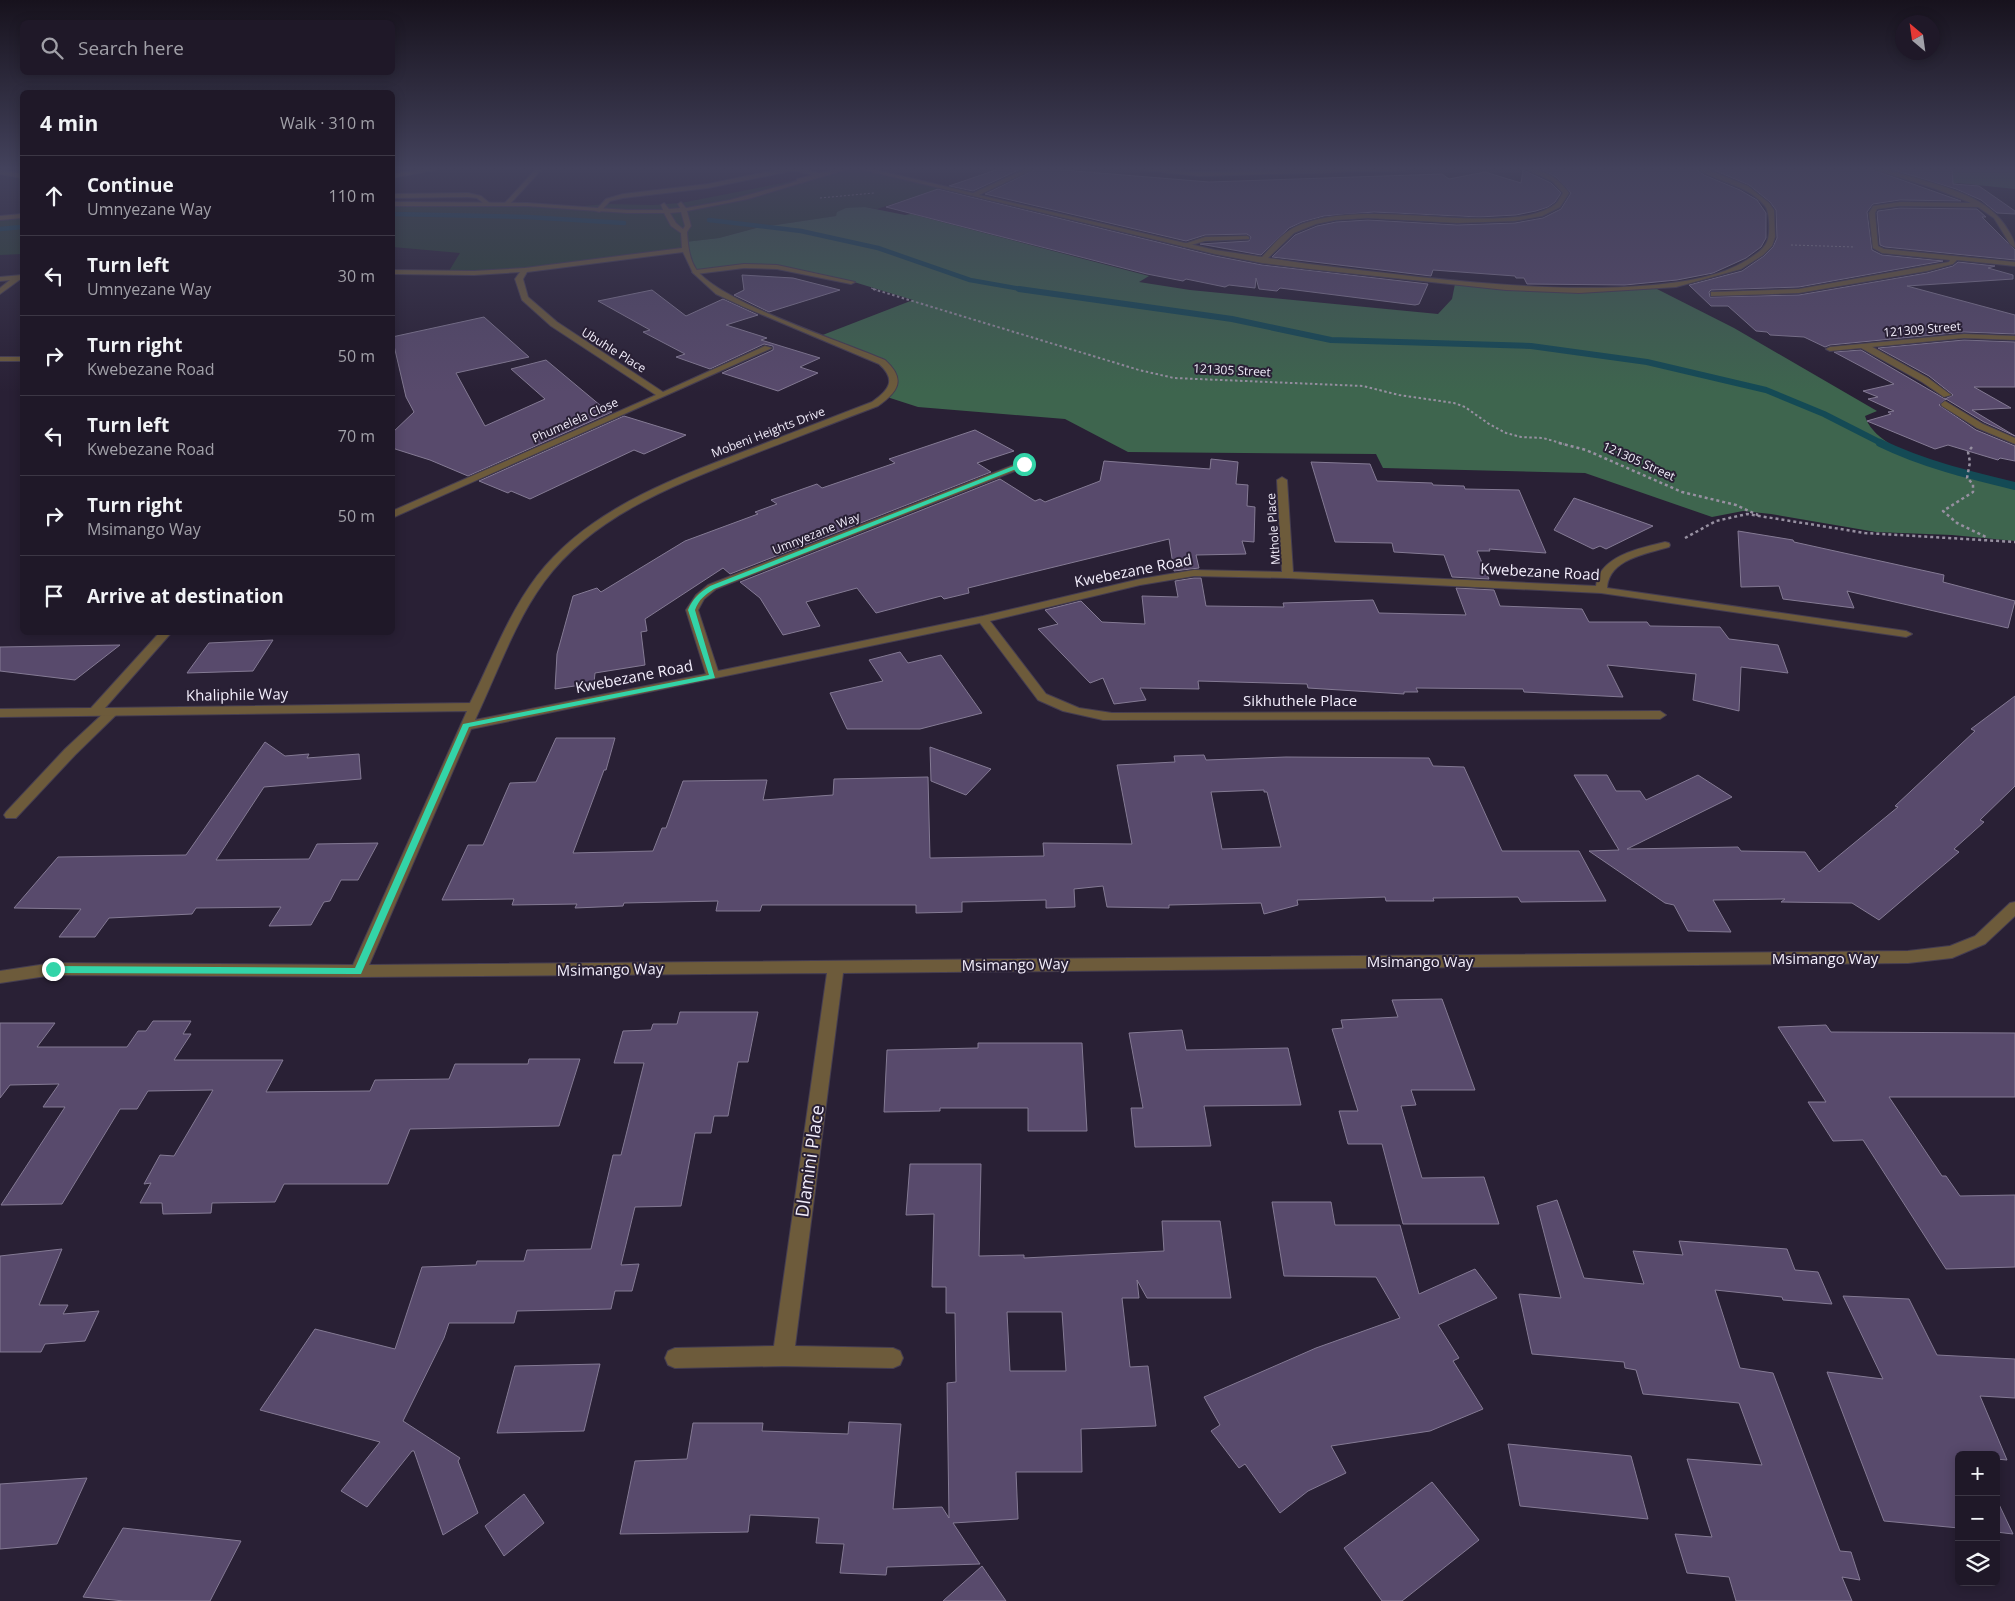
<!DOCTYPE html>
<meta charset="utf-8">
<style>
:root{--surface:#1f1828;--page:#2c2534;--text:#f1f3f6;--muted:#a1a0a8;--line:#3c3745}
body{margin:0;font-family:"Open Sans",sans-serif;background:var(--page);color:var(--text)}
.controls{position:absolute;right:15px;bottom:15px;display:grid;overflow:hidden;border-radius:8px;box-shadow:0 2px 12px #0003}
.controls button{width:45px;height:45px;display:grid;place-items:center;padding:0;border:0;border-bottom:1px solid var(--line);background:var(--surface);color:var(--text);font:25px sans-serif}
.compass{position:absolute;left:1895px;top:15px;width:45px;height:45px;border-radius:50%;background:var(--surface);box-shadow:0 2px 12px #0003;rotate:331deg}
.stop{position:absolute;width:15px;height:15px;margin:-11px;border:4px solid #33d4a8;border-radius:50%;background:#fff}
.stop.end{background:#33d4a8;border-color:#fff;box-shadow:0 1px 5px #0008}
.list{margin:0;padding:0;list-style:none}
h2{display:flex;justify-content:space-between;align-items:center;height:65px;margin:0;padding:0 20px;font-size:21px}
h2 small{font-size:16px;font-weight:400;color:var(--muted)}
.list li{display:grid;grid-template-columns:32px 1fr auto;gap:15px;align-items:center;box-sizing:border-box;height:80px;padding:0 20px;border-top:1px solid var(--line)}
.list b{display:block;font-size:19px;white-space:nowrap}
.list p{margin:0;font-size:16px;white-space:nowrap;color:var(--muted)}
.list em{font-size:16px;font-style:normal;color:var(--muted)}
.icon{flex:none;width:28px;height:28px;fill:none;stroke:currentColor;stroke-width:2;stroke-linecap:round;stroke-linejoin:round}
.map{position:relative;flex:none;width:2015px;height:1601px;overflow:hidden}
.search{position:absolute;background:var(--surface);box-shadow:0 2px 12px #0003;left:20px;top:20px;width:375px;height:55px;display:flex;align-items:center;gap:12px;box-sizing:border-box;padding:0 18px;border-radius:8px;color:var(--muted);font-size:19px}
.panel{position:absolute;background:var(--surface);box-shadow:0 2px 12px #0003;left:20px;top:90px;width:375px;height:545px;border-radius:8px}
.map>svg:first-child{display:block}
.green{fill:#2a4334}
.forest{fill:#3e654e}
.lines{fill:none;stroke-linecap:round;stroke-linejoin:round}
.stream-far2{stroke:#144a55;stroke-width:4.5}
.stream-far1{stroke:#144a55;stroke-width:6}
.stream{stroke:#144a55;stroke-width:8}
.building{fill:#584a6c;stroke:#847a94;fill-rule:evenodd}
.service-casing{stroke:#453d51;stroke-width:2}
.minor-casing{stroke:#453d51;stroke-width:2}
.path-far2{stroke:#9790a1;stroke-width:1;stroke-dasharray:2 2;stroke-linecap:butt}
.path-far1{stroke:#9790a1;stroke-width:2;stroke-dasharray:2.5 2.5;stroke-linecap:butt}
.path{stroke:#9790a1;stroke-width:2.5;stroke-dasharray:3 3;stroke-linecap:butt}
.service{fill:#6d5b3b;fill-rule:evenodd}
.minor{fill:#6d5b3b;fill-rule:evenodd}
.route{fill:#33d4a8}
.labels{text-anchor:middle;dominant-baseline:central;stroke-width:4;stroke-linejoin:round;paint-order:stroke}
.far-street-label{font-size:12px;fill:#f2edfb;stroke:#292035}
.street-label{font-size:15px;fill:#f2edfb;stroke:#292035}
.near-street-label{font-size:18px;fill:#f2edfb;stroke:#292035}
</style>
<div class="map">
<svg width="2015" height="1601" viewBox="0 0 2015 1601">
<rect width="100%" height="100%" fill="#292035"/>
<path class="green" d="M848 168H859L941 188 877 209 865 207 837 212V216L756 228 719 238 686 242 687 250 497 272 449 271 460 253 393 247V204L574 207 605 204 653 205 681 203 808 178Z
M22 216V254L0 255V218Z"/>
<path class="forest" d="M1873 168H2012L2015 169V189L1958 183 1933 187Z
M865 207 905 215 911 214 1149 276 1139 282 1190 290 1438 314 1452 299 1455 284 1509 289 1653 287 1734 328 1877 411 1865 416C1877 457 1977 476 2015 485V541L1952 535 1876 532 1771 514 1743 511 1712 517 1585 473 1383 468 1376 454 1128 452 1065 419 918 407 887 397 895 385 890 368 820 336 913 300 854 282 761 265 696 272 691 264 685 242 719 238 756 228 836 216 837 212 846 208Z"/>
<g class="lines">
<path class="stream-far2" d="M392 214 527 217 624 223
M709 220 801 231 878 248 970 280 1026 290
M0 229 22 227"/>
<path class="stream-far1" d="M1019 289 1232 319 1331 340 1531 346 1647 362 1766 390 1824 414 1883 444"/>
<path class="stream" d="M1880 443C1923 464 1969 475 2015 486"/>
</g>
<path class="building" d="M1002 168H1023L973 191 949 186Z
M1038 168 1209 182 1442 174 1449 179 1485 172 1521 183 1523 170 1551 183 1561 193 1555 202 1548 207 1536 211 1516 215 1479 217 1374 212 1324 216 1302 222 1289 228 1261 255 1200 244 1249 241 1251 237 1247 234 1205 235 1186 241 985 194Z
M1538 168H1694L1704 175 1740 190 1757 200 1766 213V238L1761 247 1746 258 1713 273 1677 280 1625 285 1527 284 1524 278H1516L1515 276 1433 270 1431 276 1272 257 1295 235 1317 226 1336 222 1368 220 1457 225 1515 223 1543 218 1561 209 1571 193 1556 177Z
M1709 168H1868L1961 201 1900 200 1873 204 1867 212 1872 250 1882 255 1943 261 1799 287 1711 290 1709 292 1710 297 1799 295 1927 273 1953 266 1958 262 1995 266 1988 268 2013 275V279L1907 286 2015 315V334L1964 332 1830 345 1825 347 1804 337 1770 335 1767 332 1756 331 1728 306H1711L1689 285 1742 271 1764 256 1773 247 1777 238 1776 210 1770 202 1749 185Z
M1887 168H1952L1953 184 1979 186 2015 211V214L1997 213 1981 200 1956 189Z
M938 189 1215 256 1262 265 1428 284 1419 304 1415 305 1280 288 1277 291 1259 289 1256 278 1255 288 1229 285 1225 287 1186 279 1183 281 1147 274 886 207Z
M1900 208 1977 209 1986 217H1982L2015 250V260L1885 247 1880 245 1877 213 1878 211Z
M742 275 793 278 840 290 769 312 734 295 744 290Z
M652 290 686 316 723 299 758 315 726 325 767 338 761 340 820 358 800 367 818 373 778 391 722 373 773 350V346L764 344 710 369 676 357 685 354 643 332 650 330 598 301Z
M484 317 529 357 456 373 485 426 545 399 511 369 546 360 607 411 612 412 468 476 430 460 392 448V433L414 412 406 397 392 337Z
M1964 340 2015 342V387H1974L2011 408 1972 410 2015 436 1984 422 1946 399 1939 405 1976 430 2015 446V461L2000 458 1998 460 1948 445 1935 449 1867 421 1891 414 1888 412 1894 411 1868 399 1878 397 1863 391 1894 384 1834 352 1861 350 1945 399 1953 395 1929 376 1878 348Z
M624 416 686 435 644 454 634 450 530 499 511 491 508 493 479 481Z
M975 430 1014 451 977 463 991 472 730 574 723 568 645 619 647 631 641 632 645 665 595 673 594 683 555 689 557 654 573 596 597 588 601 592 685 541 758 514 755 512 777 504 771 500 817 484 822 488 895 463 889 459Z
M1211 459 1238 462 1236 484 1248 485 1247 506 1255 507 1254 542 1242 541 1246 554 1196 555 1199 568 1174 571 1169 539 968 588 969 593 944 599 941 596 876 613 857 588 806 602 820 626 783 635 760 598 740 582 1000 479 1035 501 1040 499 1045 502 1100 481 1104 461 1210 469Z
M1311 462 1370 464 1377 481 1432 483 1433 485 1464 486 1465 489 1519 490 1546 553 1489 549 1490 551H1477L1489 579 1452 577 1444 555 1394 552 1392 543 1335 542Z
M1574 498 1653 526 1606 549 1600 546 1593 549 1554 530Z
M1738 531 1793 540 1794 542 1944 575 1943 582 2015 601 2008 628 1847 591 1854 608 1783 599 1779 586 1741 587Z
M1194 578H1201L1206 606 1284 607 1283 603 1373 600 1379 613 1466 615 1456 588 1494 590 1500 606 1582 609 1589 622H1647L1650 626 1720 627 1729 639 1778 645 1788 673 1741 667 1739 711 1693 700 1696 674 1607 665 1623 697 1524 692 1523 689 1416 688 1418 692H1404V694L1308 688 1307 684 1198 681 1199 689 1140 688 1146 700 1114 704 1103 678 1090 683 1038 629 1058 624 1045 610 1081 601 1102 622 1145 624 1142 596 1178 597 1175 581Z
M273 640 253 671 187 673 209 643Z
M120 645 75 680 0 671V647Z
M900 652 908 663 941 655 982 713 920 729H847L830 693 883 681 869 660Z
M2015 696V786L1980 820 1984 822 1954 849 1959 852 1879 920 1852 903 1781 902 1785 899 1713 900 1731 932 1688 931 1674 905 1665 903 1589 851 1619 850 1574 775H1607L1616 791H1640L1646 800 1698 775 1732 797 1627 849 1738 847 1741 851 1805 852 1819 872 1898 807 1895 806 1975 731 1971 729Z
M556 738H615L606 770H604L573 853 653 851 662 828H666L683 781 767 780 763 800 833 795 834 779 928 777 930 858 1044 856 1043 843 1132 844 1117 765 1175 762 1174 756 1204 755 1206 760 1286 757 1429 758 1433 766 1464 767 1502 851H1579L1606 901 1521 902 1518 897 1433 898 1434 901H1386L1385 897 1297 900 1298 905 1264 914 1261 903 1169 905V908L1107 907 1103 886 1074 889 1075 907 1046 908V900L962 902V912L916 913V905H762L760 911H716L718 901 624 903 623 906 575 908 577 904 512 905 514 899 442 900 468 845H483L510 783 536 782ZM1264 790V792H1267L1281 847 1222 849 1211 792Z
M265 742 285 756 309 754 307 758 359 754 361 779 264 787 216 860 309 859 317 844 378 843 358 880H341L330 901 324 902 311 925 269 926 281 907 196 908 192 914 109 918 95 937H59L81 909 14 908 58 857 186 855Z
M930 747 991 769 966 795 931 781Z
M1442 999 1475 1090H1411L1416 1105 1401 1106 1422 1178 1484 1177 1499 1224H1403L1382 1144H1348L1339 1111H1358L1332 1029 1343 1028 1341 1020 1398 1017 1392 1000Z
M680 1012H758L748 1062H738L728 1116H714L711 1133H695L681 1206 635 1207 621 1265 639 1264 632 1291H615L611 1309 517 1311 514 1323H449L444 1338 403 1421 460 1458 458 1461 478 1513 443 1535 414 1451H412L367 1507 341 1491 380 1442 260 1410 315 1329 395 1349 422 1267 476 1265 477 1261H524L527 1250 591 1249 613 1155H621L644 1063H614L623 1031 651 1030 653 1024H677Z
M153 1021H191L183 1034H191L174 1060H283L266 1092 370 1091 375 1080 449 1079 455 1064H528L529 1059H580L559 1126 410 1129 388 1184H284L275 1202 212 1203 211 1213 163 1214 162 1203H140L151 1183 144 1184 160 1155 174 1156 213 1090 148 1091 137 1109H120L62 1204 1 1205 65 1107H43L59 1084 10 1085 0 1098V1023H55L37 1047H127L138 1031H146Z
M1826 1025 1831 1032 2015 1033V1097H1889L1942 1176H1946L1960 1196 2015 1195V1267L1946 1269 1863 1140 1833 1141 1808 1102H1826L1778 1027Z
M1182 1030 1186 1050 1288 1048 1301 1105 1204 1106 1211 1146 1135 1147 1131 1108H1143L1129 1033Z
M978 1043H1082L1087 1131H1028V1108H940V1111L884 1112 887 1050 978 1048Z
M910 1164H981L979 1256 1024 1255V1258L1164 1251 1162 1221H1220L1231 1298H1147L1137 1280 1139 1298H1122L1130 1367 1148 1366 1156 1426 1081 1429 1082 1472H1016L1018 1519 953 1523 980 1564 887 1567 886 1575 840 1573 844 1544 816 1543 819 1518 750 1515 748 1532 620 1534 635 1461 687 1459 693 1423H763L762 1431 848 1434 849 1422 901 1424 893 1509 942 1507 949 1518 947 1383 956 1382 955 1313H946V1287H932L934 1214 906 1215ZM1007 1312H1062L1066 1371H1010Z
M1557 1200 1584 1278 1644 1284 1633 1251 1683 1255 1679 1241 1787 1249 1795 1270 1818 1272 1832 1304 1783 1300 1782 1297 1715 1290 1740 1368 1773 1373 1840 1551 1851 1552 1860 1580 1842 1577 1852 1601H1736L1729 1577 1687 1573 1675 1534 1712 1537 1687 1459 1762 1465 1739 1403 1643 1394 1636 1370 1625 1368 1624 1362 1532 1354 1519 1294 1561 1298 1537 1206Z
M1272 1202H1331L1335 1225H1400L1419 1294 1475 1269 1497 1298 1438 1325 1459 1358 1453 1361 1483 1409 1430 1431 1331 1446 1346 1473 1308 1491 1280 1513 1245 1464 1239 1468 1211 1431 1220 1425 1204 1397 1316 1348 1400 1318 1376 1277 1284 1276Z
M62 1249 39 1305H68L63 1314 99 1311 85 1341 45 1344 41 1352H0V1256Z
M1843 1296 1909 1299 1937 1355 2015 1359V1398L1980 1396 2007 1460 1996 1459V1455H1959V1528L1884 1521 1827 1372 1883 1379Z
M600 1364 584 1431 497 1433 515 1366Z
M1508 1444 1631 1456 1648 1519 1520 1506Z
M87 1478 57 1544 0 1549V1484Z
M1432 1482 1479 1540 1402 1601H1382L1344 1548Z
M524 1494 544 1523 504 1556 485 1526Z
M1996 1498 2013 1534 1996 1532Z
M123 1528 241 1541 210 1601H124L83 1597Z
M982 1566 1006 1601H943Z"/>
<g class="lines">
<defs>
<path id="service" d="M537 168H543L508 206H504V204Z
M786 168H800L825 175 822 177 796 171 786 172 708 188 623 198 610 201 600 212 595 211 606 199 623 194 708 184Z
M468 193 481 196 492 205 487 206 477 198 468 197 392 198V194Z
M1247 236 1249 237V239L1205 241 1184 247 1181 245 1205 237Z
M744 264 777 265 855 282 851 284 777 269 744 268 696 274 692 272 696 270Z
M15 276 22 278 0 294V288Z
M1861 344H1867L1928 378 1951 395 1944 397 1922 382 1861 348Z
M112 708 118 712 116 715 75 755 16 818H6L4 815 6 812 65 749 108 709Z"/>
<path id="minor" d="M431 168H445L392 178V174Z
M841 168H851L748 199 687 211 691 226 687 232C688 245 689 258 696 269 719 302 844 342 885 360 906 379 899 391 878 406 836 422 793 439 751 455 677 484 593 515 544 582 514 623 497 674 475 720L706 674 686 610 696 595 708 585 1024 461 1027 462V466L716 589 704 599 698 610 718 671 983 616 1140 579 1194 570 1282 572 1277 480 1282 477 1287 480 1293 572 1596 586C1599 556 1640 548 1665 542L1669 543 1670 545 1669 547C1646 554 1609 559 1607 588L1906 631 1912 634 1906 637 1601 593 1288 578 1194 576 1140 585 990 621 1046 694 1079 708 1112 713 1660 711 1666 715 1660 719 1103 720 1063 711 1038 700 980 623 471 729 369 965 1908 951 1950 946 1975 936 2010 903 2015 902V916L1985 944 1952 958 1908 963 843 973 795 1346 893 1348 900 1351 903 1358 900 1365 893 1368 783 1366 675 1368 668 1365 665 1358 668 1351 675 1348 774 1346 827 973 358 977 53 975 0 983V971L53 963 353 965 467 711 0 717V709L91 708 160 632H172L105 708 470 703C491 661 508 614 537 576 588 510 670 480 745 451 787 435 830 418 872 402 889 390 897 380 879 364L744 307 716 294 693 273 683 252 527 272 523 279 528 297 557 322 663 392 765 346 772 348 392 518V511L656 395 551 326 522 300 515 279 520 272 474 275 392 274V270L474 271 525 268 682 248 681 233 671 226 664 213H627L527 206H392V202L527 203 627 210H663L661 205 664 203 669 209 680 208 678 204 681 202 686 208 730 200 791 183 797 181V179ZM681 212 685 226 683 229 676 223 670 213Z
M856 168H867L973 193 1028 168H1036L979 195 1215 250 1262 257C1274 244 1285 230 1302 224 1358 203 1442 222 1503 218 1520 217 1540 215 1554 205 1558 203 1560 197 1563 193L1552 181 1523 168C1542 168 1559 178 1569 193L1560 207 1542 216 1515 221 1457 223 1368 218 1336 220 1316 224 1294 233 1268 258C1318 266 1368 271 1419 277 1497 285 1574 292 1653 285 1684 282 1720 277 1747 260 1756 254 1765 249 1768 239 1770 231 1770 212 1765 206 1747 184 1718 183 1696 168H1704L1748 186 1769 203 1774 210 1775 237 1772 246 1763 255 1741 269 1676 287 1579 293 1506 290 1310 269 1262 263 1215 254Z
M1126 168 1199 172 1407 168 1404 170 1199 176Z
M1870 168C1886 168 1901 174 1916 178 1949 188 1990 198 2008 230 2012 237 2015 241 2015 248L2010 244 1994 218 1978 207 1900 206 1877 209 1875 213 1878 246 1884 249 2015 262V266L1957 260 1953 264 1927 271 1799 293 1711 296V292H1714L1799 289 1949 262 1950 260 1882 253 1873 248 1869 213 1873 206 1900 202 1971 203 1936 189Z
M0 170 22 174V178L0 174Z
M22 214V218L0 220V216Z
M22 275V279L0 281V277Z
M1964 334 2015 336V340L1964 338 1830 351 1826 349 1830 347Z
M0 357H22V361H0Z
M1945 401 1983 424 2015 438V444L1977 428 1942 406 1941 404Z"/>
</defs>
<use href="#service" class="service-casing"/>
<use href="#minor" class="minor-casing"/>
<path class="path-far2" d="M820 198 874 193
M1791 245 1855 247
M871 288 877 290"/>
<path class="path-far1" d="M873 289 1139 370 1174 378 1363 386 1399 395 1454 403 1465 407 1489 424 1506 433 1521 437 1543 438 1564 444"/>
<path class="path" d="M1559 443 1586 450 1682 492 1736 505 1758 515
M1972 447 1968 452 1970 462 1967 478 1973 484V492L1943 511 1957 523 1986 537
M1685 538 1716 521 1747 514 1865 533 2015 542"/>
<use href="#service" class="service"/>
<use href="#minor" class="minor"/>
</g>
<linearGradient id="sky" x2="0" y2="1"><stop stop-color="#17121d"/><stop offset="0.43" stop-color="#43425c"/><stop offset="1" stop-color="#43425c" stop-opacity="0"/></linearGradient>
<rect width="2015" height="392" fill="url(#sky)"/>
<path class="route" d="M1024 462 1026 465 714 589C705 595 699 599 695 610L715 678 469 727 361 974 53 973 48 969 53 966 355 968 463 724 709 675 688 610C693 598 699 593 710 586Z"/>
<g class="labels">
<g class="far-street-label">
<text transform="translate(1922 329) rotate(-5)">121309 Street</text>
<text transform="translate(614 350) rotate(32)">Ubuhle Place</text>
<text transform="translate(1232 370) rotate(3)">121305 Street</text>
<text transform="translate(575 420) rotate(-24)">Phumelela Close</text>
<text transform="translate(768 432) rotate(-21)">Mobeni Heights Drive</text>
<text transform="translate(1639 461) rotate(24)">121305 Street</text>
<text transform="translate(1273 529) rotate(-94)">Mthole Place</text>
<text transform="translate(816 533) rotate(-22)">Umnyezane Way</text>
</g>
<g class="street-label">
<text transform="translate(1133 570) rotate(-11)">Kwebezane Road</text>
<text transform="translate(1540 571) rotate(3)">Kwebezane Road</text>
<text transform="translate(634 676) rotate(-11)">Kwebezane Road</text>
<text transform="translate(237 694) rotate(-1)">Khaliphile Way</text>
<text x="1300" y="700">Sikhuthele Place</text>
<text x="1825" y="958">Msimango Way</text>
<text x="1420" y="961">Msimango Way</text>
<text transform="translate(1015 964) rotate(-1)">Msimango Way</text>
<text transform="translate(610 969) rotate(-1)">Msimango Way</text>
</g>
<g class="near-street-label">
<text transform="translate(809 1161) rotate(-82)">Dlamini Place</text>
</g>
</g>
</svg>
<div class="controls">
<button>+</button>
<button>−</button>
<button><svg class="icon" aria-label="layers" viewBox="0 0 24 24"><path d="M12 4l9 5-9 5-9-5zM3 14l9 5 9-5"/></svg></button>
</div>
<svg class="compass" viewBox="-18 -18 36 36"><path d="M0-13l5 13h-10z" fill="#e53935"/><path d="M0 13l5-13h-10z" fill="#a1a0a8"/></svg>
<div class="stop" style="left:1024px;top:464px"></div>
<div class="stop end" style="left:53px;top:969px"></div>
<div class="search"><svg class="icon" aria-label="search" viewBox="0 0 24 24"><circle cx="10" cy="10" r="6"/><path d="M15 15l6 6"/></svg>Search here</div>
<section class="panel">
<h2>4 min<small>Walk · 310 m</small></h2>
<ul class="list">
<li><svg class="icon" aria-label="ahead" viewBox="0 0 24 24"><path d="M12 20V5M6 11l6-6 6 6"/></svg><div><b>Continue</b><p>Umnyezane Way</p></div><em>110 m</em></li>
<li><svg class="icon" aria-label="left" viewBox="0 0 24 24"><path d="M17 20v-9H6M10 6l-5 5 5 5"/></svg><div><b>Turn left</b><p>Umnyezane Way</p></div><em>30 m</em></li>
<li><svg class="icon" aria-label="right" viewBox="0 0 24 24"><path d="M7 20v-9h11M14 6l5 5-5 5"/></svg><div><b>Turn right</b><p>Kwebezane Road</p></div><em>50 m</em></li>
<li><svg class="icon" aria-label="left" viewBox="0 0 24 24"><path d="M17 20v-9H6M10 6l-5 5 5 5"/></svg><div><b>Turn left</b><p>Kwebezane Road</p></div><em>70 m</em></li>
<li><svg class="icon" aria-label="right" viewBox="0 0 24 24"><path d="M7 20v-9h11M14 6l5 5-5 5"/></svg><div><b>Turn right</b><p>Msimango Way</p></div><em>50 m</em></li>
<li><svg class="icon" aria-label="arrive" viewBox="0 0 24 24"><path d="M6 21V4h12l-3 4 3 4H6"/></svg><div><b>Arrive at destination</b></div></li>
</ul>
</section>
</div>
